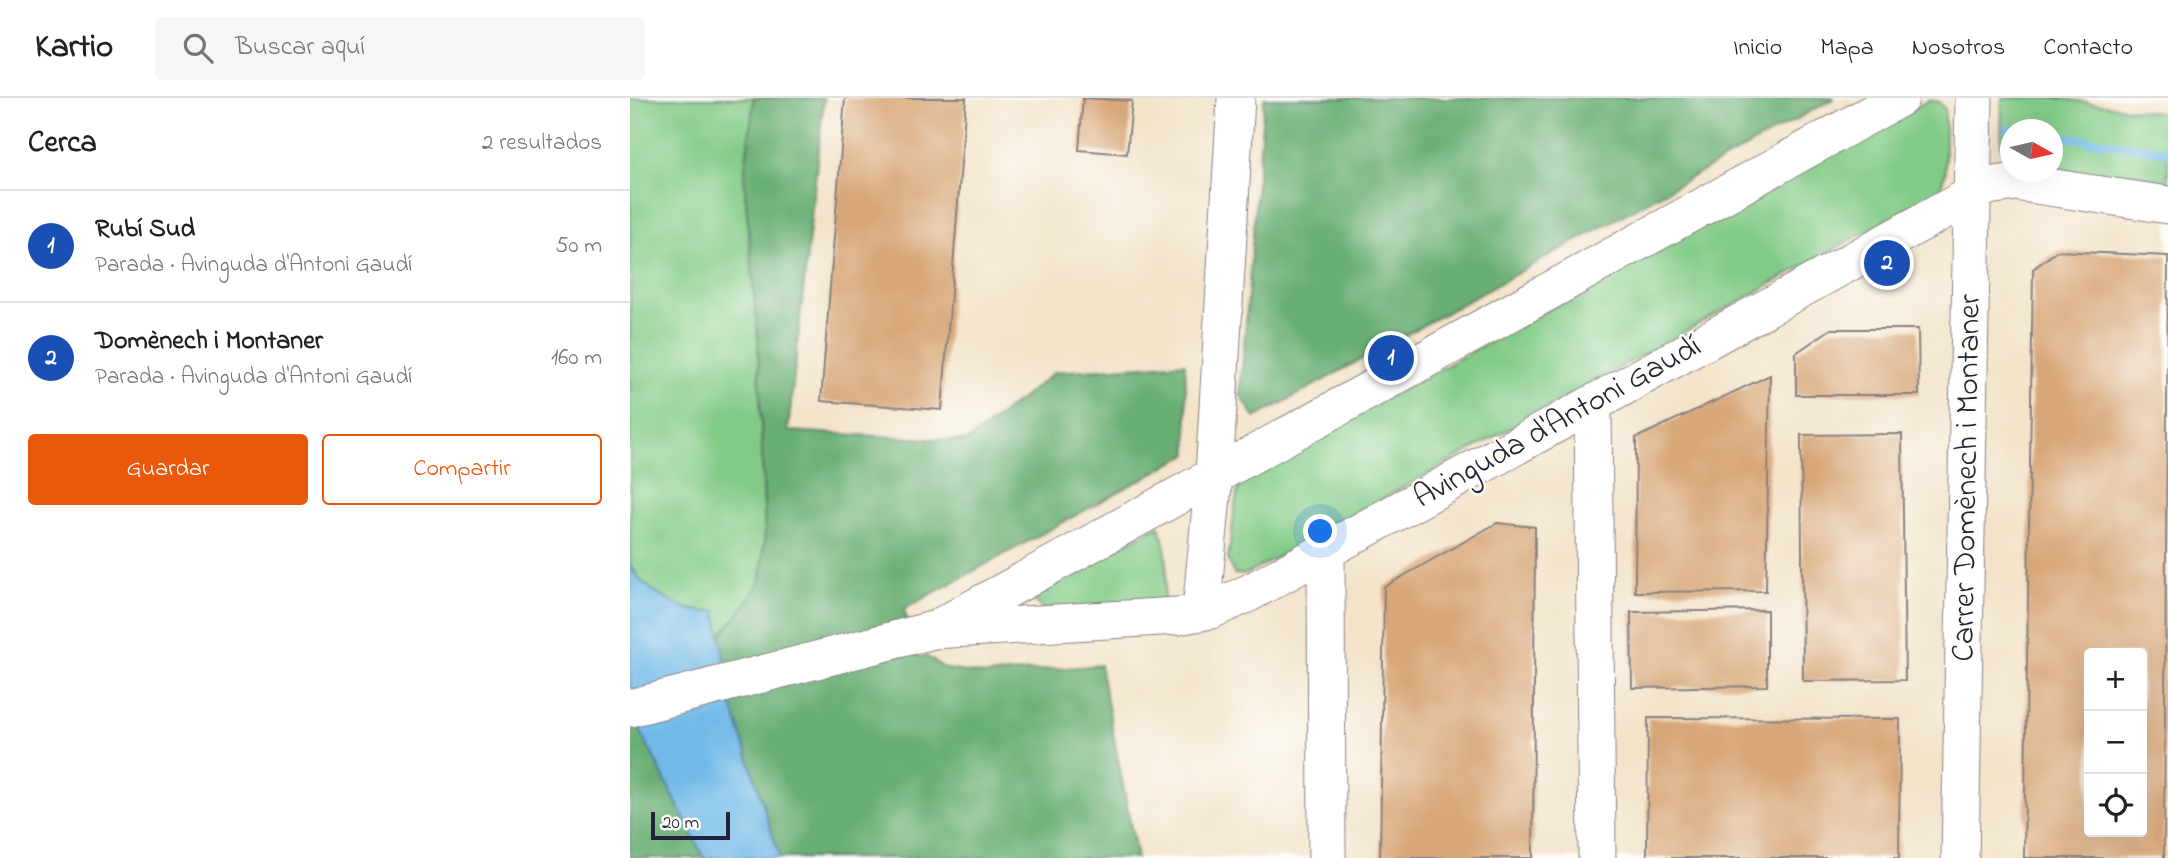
<!DOCTYPE html>
<html lang="es">
<meta charset="utf-8">
<style>
:root{--surface:#fff;--page:#f6f6f6;--text:#222;--muted:#767676;--line:#e0e0e0;--accent:#ea580c}
body{margin:0;font-family:"Indie Flower",sans-serif;background:var(--page);color:var(--text)}
.controls{position:absolute;right:21px;bottom:21px;display:grid;overflow:hidden;border-radius:7px;box-shadow:0 7px 28px #0002}
.controls button{width:63px;height:63px;display:grid;place-items:center;padding:0;border:0;border-bottom:2px solid var(--line);background:var(--surface);color:var(--text);font:35px sans-serif}
.compass{position:absolute;left:1370px;top:21px;width:63px;height:63px;border-radius:50%;background:var(--surface);box-shadow:0 7px 28px #0002;rotate:98deg}
.scale{position:absolute;left:21px;bottom:18px;width:79px;box-sizing:border-box;padding-left:7px;border:4px solid #22223b;border-top:0;font-size:19px;line-height:24px;white-space:nowrap;color:#22223b;-webkit-text-stroke:5px #fdfcf7;paint-order:stroke}
.you{position:absolute;left:691px;top:434px;width:24px;height:24px;margin:-18px;border:5px solid #fff;border-radius:50%;background:#1a73e8;box-shadow:0 0 0 10px #1a73e833}
.badge{display:grid;place-items:center;width:46px;height:46px;border-radius:50%;background:var(--accent);color:#fff;font-size:23px;font-weight:700}
.pin{position:absolute;translate:-50% -50%;border:4px solid #fff;box-shadow:0 2px 7px #0006}
.list{margin:0;padding:0;list-style:none}
h2{display:flex;justify-content:space-between;align-items:center;height:91px;margin:0;padding:0 28px;font-size:30px}
h2 small{font-size:23px;font-weight:400;color:var(--muted)}
.list li{display:grid;grid-template-columns:46px 1fr auto;gap:21px;align-items:center;box-sizing:border-box;height:112px;padding:0 28px;border-top:2px solid var(--line)}
.list b{display:block;font-size:26px;white-space:nowrap}
.list p{margin:0;font-size:23px;white-space:nowrap;color:var(--muted)}
.list em{font-size:23px;font-style:normal;color:var(--muted)}
.actions{display:flex;gap:14px;padding:21px 28px}
.actions a{flex:1;padding:16px 0;border:2px solid var(--accent);border-radius:7px;text-align:center;font-size:24px;color:var(--accent)}
.actions .main{background:var(--accent);color:#fff}
.icon{flex:none;width:38px;height:38px;fill:none;stroke:currentColor;stroke-width:2;stroke-linecap:round;stroke-linejoin:round}
.map{position:relative;flex:none;width:1538px;height:760px;overflow:hidden}
header{display:flex;align-items:center;gap:42px;box-sizing:border-box;height:98px;padding:0 35px;background:var(--surface);border-bottom:2px solid var(--line)}
header strong{font-size:33px}
nav{display:flex;gap:38px;margin-inline-start:auto;font-size:24px}
.search{width:490px;height:63px;background:var(--page);display:flex;align-items:center;gap:18px;box-sizing:border-box;padding:0 24px;border-radius:7px;color:var(--muted);font-size:26px}
main{display:flex}
aside{flex:1;background:var(--surface)}
.map>svg:first-child{display:block}
.green{fill:#82cb87;stroke:#527661;stroke-width:2}
.forest{fill:#69af74;stroke:#466858;stroke-width:2}
.water{fill:#70b9e8;stroke:#496e92;stroke-width:2}
.lines{fill:none;stroke-linecap:round;stroke-linejoin:round}
.stream{stroke:#70b9e8;stroke-width:8}
.building{fill:#d8a779;fill-rule:evenodd}
.minor-casing{stroke:#8a8282;stroke-width:39}
.minor{stroke:#fff;stroke-width:37}
.labels{text-anchor:middle;dominant-baseline:central;stroke-width:5;stroke-linejoin:round;paint-order:stroke}
.street-label{font-size:32px;fill:#22223b;stroke:#fdfcf7}
</style>
<header>
<strong>Kartio</strong>
<div class="search"><svg class="icon" aria-label="search" viewBox="0 0 24 24"><circle cx="10" cy="10" r="6"/><path d="M15 15l6 6"/></svg>Buscar aquí</div>
<nav><a>Inicio</a><a>Mapa</a><a>Nosotros</a><a>Contacto</a></nav>
</header>
<main>
<aside>
<h2>Cerca<small>2 resultados</small></h2>
<ul class="list">
<li><span class="badge" style="background:#1a4fb4">1</span><div><b>Rubí Sud</b><p>Parada · Avinguda d'Antoni Gaudí</p></div><em>50 m</em></li>
<li><span class="badge" style="background:#1a4fb4">2</span><div><b>Domènech i Montaner</b><p>Parada · Avinguda d'Antoni Gaudí</p></div><em>160 m</em></li>
</ul>
<div class="actions"><a class="main">Guardar</a><a>Compartir</a></div>
</aside>
<div class="map">
<svg width="1538" height="760" viewBox="0 0 1538 760">
<rect width="100%" height="100%" fill="#fdfcf7"/>
<filter id="ink" filterUnits="userSpaceOnUse"><feTurbulence type="fractalNoise" baseFrequency=".0143" numOctaves="2"/><feDisplacementMap in="SourceGraphic" scale="14" xChannelSelector="R" yChannelSelector="G"/><feConvolveMatrix kernelMatrix="1 2 1 2 8 2 1 2 1" color-interpolation-filters="sRGB"/></filter>
<filter id="wash" filterUnits="userSpaceOnUse"><feTurbulence type="fractalNoise" baseFrequency=".00686" numOctaves="4" result="noise"/><feDisplacementMap in="SourceGraphic" scale="28" xChannelSelector="R" yChannelSelector="G"/><feGaussianBlur stdDeviation="1.57" result="paint"/><feColorMatrix in="noise" values="0 0 0 0 0 0 0 0 0 0 0 0 0 0 0 0 0 1.4 0 .05"/><feComposite in="paint" operator="in"/></filter>
<g filter="url(#wash)">
<rect width="100%" height="100%" fill="#f3e3c9"/>
<path class="green" d="M0 0H124L114 80 128 240 135 435 131 482 112 512 90 538 86 513C64 520 30 499 13 485 8 480 4 473 0 467Z
M1372 0H1426L1538 16V88L1423 70 1422 32H1380V62L1374 60 1371 48Z
M1299 2 1309 4 1315 11V75L1311 89 1298 99 615 477 604 476 598 461 605 408 609 387 618 377Z
M529 428C540 458 537 477 533 507L413 511 404 502 405 493Z"/>
<path class="forest" d="M124 0H194L158 333 337 343 425 274 555 265 558 356 274 511 287 558H296L316 571 356 577 470 567 507 760H150L102 608 90 538 112 512 131 482 135 435 128 240 114 80Z
M634 0H1205L625 320 610 296Z
M0 612 74 760H0Z"/>
<path class="water" d="M0 467C4 473 8 480 13 485 30 499 64 520 86 512L102 608 150 760H74L0 612Z"/>
<g class="lines">
<path class="stream" d="M1377 31 1381 32
M1422 37 1538 54"/>
</g>
<g id="blocks">
<path class="building" d="M215 0H336L312 312 191 303Z
M453 0 502 3 497 56 449 52Z
M1427 153 1538 158 1534 760H1394L1403 171ZM1459 555H1512V734H1459Z
M1201 231H1288L1289 297H1166V255Z
M1140 277 1136 493 1005 494 1006 340Z
M1272 336 1275 582 1173 583 1171 337Z
M867 425 905 429 903 760H750L754 489Z
M1137 512V588L1002 590 1001 514Z
M1018 620 1270 621 1269 760H1017Z"/>
</g>
</g>
<g filter="url(#ink)">
<use href="#blocks" fill-opacity="0" stroke="#8a8282" stroke-width="2"/>
<g class="lines">
<defs>
<path id="minor" d="M963 306 967 760
M696 452 697 760
M571 514 584 377 606 0
M313 527 1270 0
M0 610 303 532 548 518 581 512 619 495 1358 88 1385 84 1538 107
M1330 760 1344 0"/>
</defs>
<use href="#minor" class="minor-casing"/>
<use href="#minor" class="minor"/>
</g>
</g>
<g class="labels">
<g class="street-label">
<text transform="translate(928 325) rotate(-29)">Avinguda d'Antoni Gaudí</text>
<text transform="translate(1338 380) rotate(-89)">Carrer Domènech i Montaner</text>
</g>
</g>
</svg>
<div class="controls">
<button>+</button>
<button>−</button>
<button><svg class="icon" aria-label="locate" viewBox="0 0 24 24"><circle cx="12" cy="12" r="6"/><path d="M12 2v4M12 18v4M2 12h4M18 12h4"/></svg></button>
</div>
<svg class="compass" viewBox="-18 -18 36 36"><path d="M0-13l5 13h-10z" fill="#e53935"/><path d="M0 13l5-13h-10z" fill="#767676"/></svg>
<div class="scale">20 m</div>
<div class="you"></div>
<div class="pin badge" style="left:761px;top:260px;background:#1a4fb4">1</div>
<div class="pin badge" style="left:1257px;top:165px;background:#1a4fb4">2</div>
</div>
</main>
